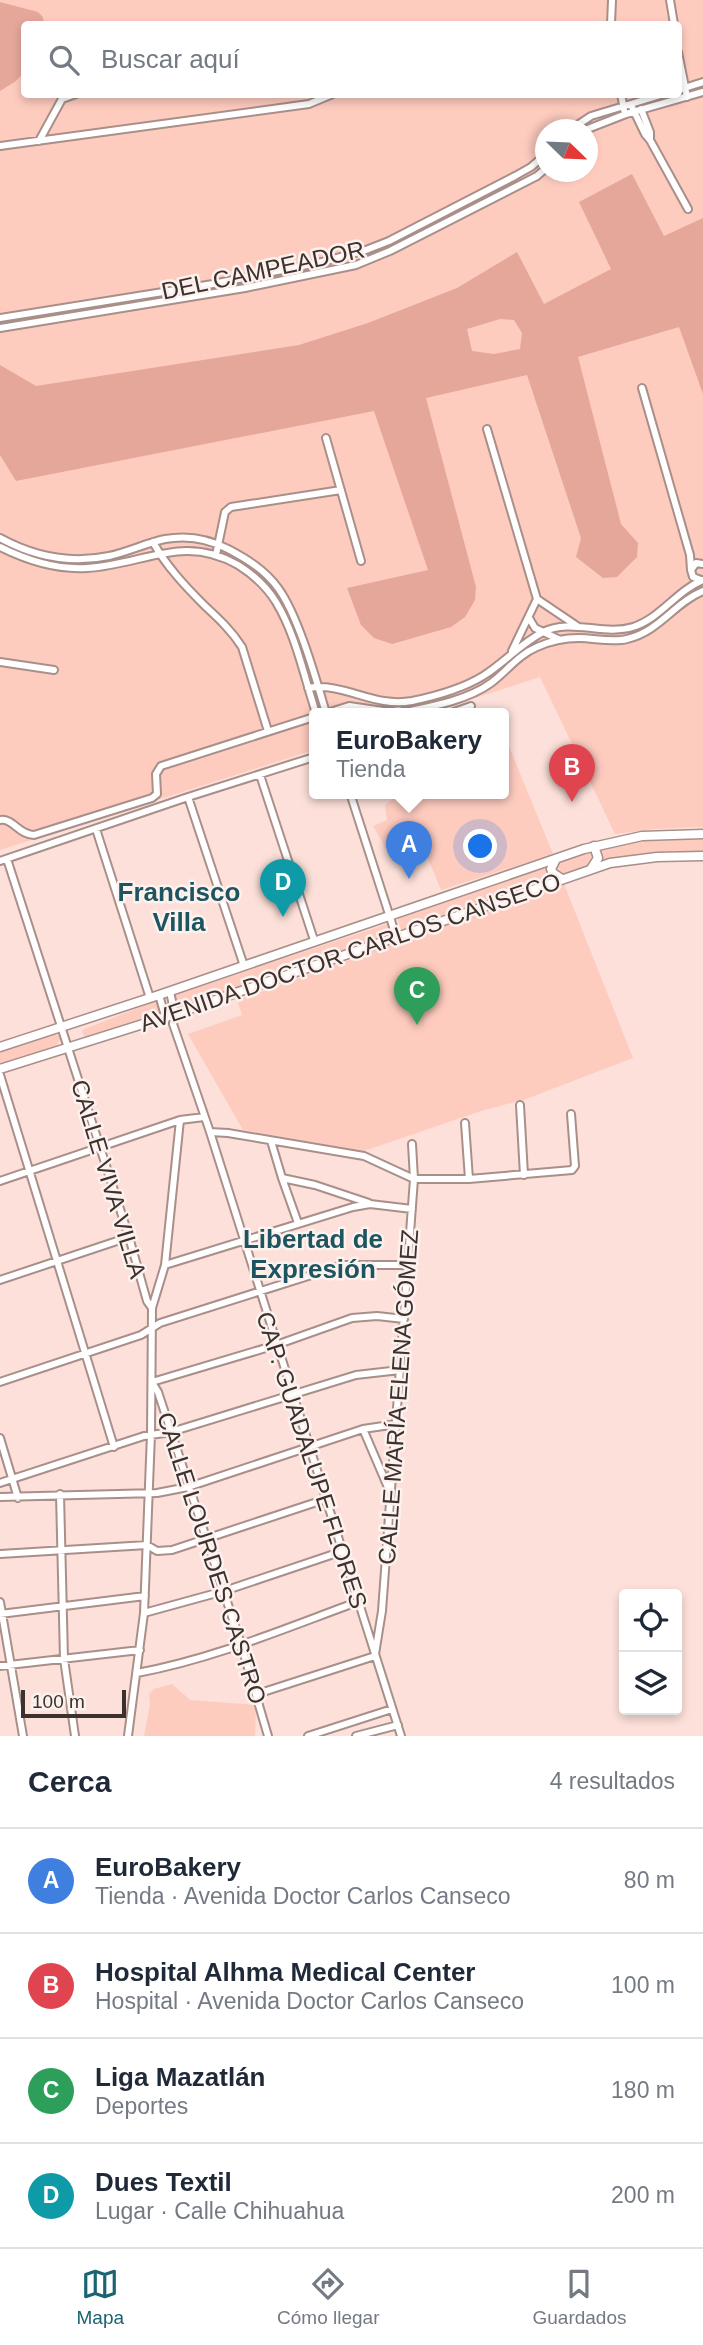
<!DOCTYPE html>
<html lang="es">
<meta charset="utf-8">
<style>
:root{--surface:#fff;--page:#f6f6f7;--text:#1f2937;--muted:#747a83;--line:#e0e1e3;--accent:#1a6371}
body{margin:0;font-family:Helvetica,sans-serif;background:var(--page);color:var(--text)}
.controls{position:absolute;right:21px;bottom:21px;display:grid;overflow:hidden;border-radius:7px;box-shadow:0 4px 10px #0003}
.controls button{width:63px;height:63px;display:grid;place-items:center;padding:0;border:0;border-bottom:2px solid var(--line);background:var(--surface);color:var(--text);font:35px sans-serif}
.compass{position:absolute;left:535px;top:119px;width:63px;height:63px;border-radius:50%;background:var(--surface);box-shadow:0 4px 10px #0003;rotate:113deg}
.scale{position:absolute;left:21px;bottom:18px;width:105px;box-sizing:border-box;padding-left:7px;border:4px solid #3b312e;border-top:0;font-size:19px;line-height:24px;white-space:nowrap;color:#3b312e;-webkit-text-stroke:5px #fdf1ee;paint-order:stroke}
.you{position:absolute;left:481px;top:847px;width:24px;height:24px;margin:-18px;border:5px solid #fff;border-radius:50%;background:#1a73e8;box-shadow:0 0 0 10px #1a73e833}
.badge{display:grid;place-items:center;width:46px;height:46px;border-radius:50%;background:var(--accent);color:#fff;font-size:23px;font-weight:700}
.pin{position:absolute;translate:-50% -58px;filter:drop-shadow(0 2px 4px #0008)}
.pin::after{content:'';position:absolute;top:37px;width:24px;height:21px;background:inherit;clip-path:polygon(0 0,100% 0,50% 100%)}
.popup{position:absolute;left:309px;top:708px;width:200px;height:91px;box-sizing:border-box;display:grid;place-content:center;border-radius:7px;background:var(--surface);filter:drop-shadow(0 2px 5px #0005);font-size:23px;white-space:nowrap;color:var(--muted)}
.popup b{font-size:26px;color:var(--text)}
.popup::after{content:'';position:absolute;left:50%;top:100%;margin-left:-14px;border:14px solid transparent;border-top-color:var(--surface)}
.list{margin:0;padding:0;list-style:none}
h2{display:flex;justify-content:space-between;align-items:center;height:91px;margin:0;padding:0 28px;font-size:30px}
h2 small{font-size:23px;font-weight:400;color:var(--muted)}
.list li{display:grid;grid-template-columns:46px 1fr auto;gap:21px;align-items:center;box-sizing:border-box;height:105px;padding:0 28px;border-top:2px solid var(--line)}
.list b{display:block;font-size:26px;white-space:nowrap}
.list p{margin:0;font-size:23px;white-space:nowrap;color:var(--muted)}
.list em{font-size:23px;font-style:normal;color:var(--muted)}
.icon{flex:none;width:38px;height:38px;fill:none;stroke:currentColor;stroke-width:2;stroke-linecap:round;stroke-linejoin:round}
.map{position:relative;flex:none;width:703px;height:1736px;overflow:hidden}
.search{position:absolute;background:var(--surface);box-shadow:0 4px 10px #0003;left:21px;right:21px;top:21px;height:77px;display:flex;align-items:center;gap:18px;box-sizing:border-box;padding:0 24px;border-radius:7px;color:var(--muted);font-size:26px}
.sheet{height:511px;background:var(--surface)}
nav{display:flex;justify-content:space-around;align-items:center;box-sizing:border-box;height:98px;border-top:2px solid var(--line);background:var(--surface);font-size:19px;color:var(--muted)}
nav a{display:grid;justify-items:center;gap:4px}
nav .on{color:var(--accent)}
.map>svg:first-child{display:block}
.green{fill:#fecbbf;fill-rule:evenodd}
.water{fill:#e4a799;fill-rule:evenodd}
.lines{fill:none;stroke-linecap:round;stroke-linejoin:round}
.minor-casing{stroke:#a98f89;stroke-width:10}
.secondary-casing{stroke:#a98f89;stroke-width:11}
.minor{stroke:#fff;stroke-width:6}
.secondary{stroke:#fff;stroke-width:8}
.labels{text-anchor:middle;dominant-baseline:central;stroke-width:5;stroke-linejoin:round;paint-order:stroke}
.street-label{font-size:24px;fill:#3b312e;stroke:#fdf1ee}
.neighbourhood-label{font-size:26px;font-weight:bold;fill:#1c5460;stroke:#fdf1ee}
</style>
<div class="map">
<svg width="703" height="1736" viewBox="0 0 703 1736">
<rect width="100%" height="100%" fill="#fce0d9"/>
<path class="green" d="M0 0H703V827L654 829 615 834 540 677 429 713H314V750L0 850ZM24 24H678V94H24ZM546 130H588V172H546Z
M504 734 553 854 441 890 421 842 387 850 373 826 387 820 385 805 392 799 389 793H504Z
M688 838 703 839V853C663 853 626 855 588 866L402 933 398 919C463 895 530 865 597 848 627 841 657 839 688 838Z
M564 884 633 1058 526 1099 481 1111 364 1151 243 1130 188 1034 242 1015 237 1000Z
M390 923 392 930 390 933 376 940 176 1011 175 995Z
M159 1000 162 1015 87 1042 82 1031 84 1029Z
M54 1035H59L61 1039 56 1046 0 1067V1051Z
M172 1684 190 1700 256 1705 255 1736H144L150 1704 149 1694 154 1689Z"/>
<path class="water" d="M0 2 38 12 42 16 45 24H24V72L16 81 0 91Z
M632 174 664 236 703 218V394L679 327 578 357 621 524 638 543 637 557 617 577 603 578 576 557 581 538 527 375 426 398 476 587 475 600 465 617 451 627 392 644 374 638 361 625 347 588 428 570 374 411 16 481 0 455V365L36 386 299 345 368 323 457 288 517 252 544 304 611 269 579 202ZM500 319 514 320 522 333 520 349 494 354 472 351 467 329Z"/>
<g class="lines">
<defs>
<path id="minor" d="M670 0 674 24
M611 24 612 0
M678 52 687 97
M678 90 703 82
M621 94 624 110
M631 105 645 134 650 140 688 209
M641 109 650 132V140
M570 130 591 116 664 94
M585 130 626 114 703 92
M39 141 62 99 76 94
M0 146 309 104 333 94
M0 318 213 284 322 262 366 250 389 241 515 176 531 167 546 154
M0 328 245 288 356 265 390 251 537 176 546 168
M642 388 690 555 691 570
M487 429 537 599
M326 438 361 561
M0 538C33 556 71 564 109 556 128 552 146 543 165 539 187 535 209 539 228 549 247 559 265 570 278 588 298 615 316 679 326 713
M153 542C166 566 186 587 205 606 219 619 232 631 242 647L268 731
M0 547C28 561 56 570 87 568 143 565 183 533 238 565 254 575 266 586 276 602 296 635 304 677 316 713
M216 555 225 512 231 507 341 490
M701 580 693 577 691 570 696 563 703 564
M537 599 577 626
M529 618 535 628 558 639
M512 651 537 599
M0 662 54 670
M308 688C345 682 373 708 412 701 436 696 462 689 483 676 504 663 520 644 543 632 571 618 603 636 633 627 661 618 676 591 703 580
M327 713 349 706 397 713
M400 713C429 707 466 701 491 683 507 671 518 655 537 647 550 641 565 638 579 638 594 638 612 643 627 639 660 631 674 603 703 591
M451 713 471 706
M260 775 314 940
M350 793 396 936
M188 797 244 966
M0 820C13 818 19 835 34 835L152 798 157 794 156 774 161 766 314 717
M96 829 150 998
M7 859 129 1237 147 1301 152 1308
M0 861 188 797 314 757
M170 992 175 1014 173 1024 210 1132 401 1736
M159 995 166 1019
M0 1075 114 1447
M520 1105 524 1175
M465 1123 469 1179
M210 1132 228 1133 364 1156 414 1179H469L572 1170 575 1166 571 1114
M271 1141 282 1178 298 1223
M282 1178 315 1185 369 1203
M0 1181 180 1120 204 1117
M165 1265 353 1207 370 1204 412 1209
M0 1280 129 1237
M0 1382 141 1335 160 1323 343 1265H408
M152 1382 276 1345 352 1318 377 1316 404 1319
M153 1384 158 1392 241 1644 268 1736
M363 1429 390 1492
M0 1438 18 1498
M0 1483 144 1436 171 1432 356 1375 400 1370
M60 1494 64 1659 75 1736
M0 1497 157 1493 188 1487 363 1429 397 1424
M0 1554 147 1545 157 1551 172 1550 326 1499
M0 1602 23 1736
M144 1613 224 1591 343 1551
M0 1614 145 1596
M375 1654 382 1611 414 1179 412 1144
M0 1666 140 1650
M137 1673C213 1659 286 1628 357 1602
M257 1694 375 1656
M128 1736 144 1613 151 1434 152 1308 165 1265 180 1120
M308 1736 392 1709
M356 1736 398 1725"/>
<path id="secondary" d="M556 859 551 869 553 873 562 879
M591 869 598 858 594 846
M0 1047 159 995 584 849 642 836 703 834
M0 1069 175 1014 610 863 657 857 703 856"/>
</defs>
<use href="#minor" class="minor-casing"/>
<use href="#secondary" class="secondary-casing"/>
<use href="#minor" class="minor"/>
<use href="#secondary" class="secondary"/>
</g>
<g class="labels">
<g class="street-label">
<text transform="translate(263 270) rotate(-12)">DEL CAMPEADOR</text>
<text transform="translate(350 952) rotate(-19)">AVENIDA DOCTOR CARLOS CANSECO</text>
<text transform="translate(109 1179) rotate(73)">CALLE VIVA VILLA</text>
<text transform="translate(398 1397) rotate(-86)">CALLE MARÍA ELENA GÓMEZ</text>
<text transform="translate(312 1460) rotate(72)">CAP. GUADALUPE FLORES</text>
<text transform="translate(212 1558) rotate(72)">CALLE LOURDES CASTRO</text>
</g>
<g class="neighbourhood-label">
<text x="179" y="892">Francisco<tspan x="179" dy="30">Villa</tspan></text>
<text x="313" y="1239">Libertad de<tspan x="313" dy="30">Expresión</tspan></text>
</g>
</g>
</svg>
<div class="controls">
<button><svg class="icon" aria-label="locate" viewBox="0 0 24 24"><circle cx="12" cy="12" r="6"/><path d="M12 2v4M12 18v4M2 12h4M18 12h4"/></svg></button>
<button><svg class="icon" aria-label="layers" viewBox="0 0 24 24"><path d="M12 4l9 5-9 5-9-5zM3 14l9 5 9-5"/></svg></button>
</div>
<svg class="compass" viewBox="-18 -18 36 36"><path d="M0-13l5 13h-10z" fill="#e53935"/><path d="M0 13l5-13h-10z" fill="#747a83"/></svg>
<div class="scale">100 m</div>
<div class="you"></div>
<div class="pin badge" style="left:409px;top:879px;background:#3f7fe0">A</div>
<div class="popup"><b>EuroBakery</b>Tienda</div>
<div class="pin badge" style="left:572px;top:802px;background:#e0444e">B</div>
<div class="pin badge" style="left:417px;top:1025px;background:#2e9e5b">C</div>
<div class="pin badge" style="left:283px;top:917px;background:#0f9aa8">D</div>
<div class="search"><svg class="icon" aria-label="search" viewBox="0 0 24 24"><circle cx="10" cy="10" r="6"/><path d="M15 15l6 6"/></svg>Buscar aquí</div>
</div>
<section class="sheet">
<h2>Cerca<small>4 resultados</small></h2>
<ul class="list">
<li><span class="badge" style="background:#3f7fe0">A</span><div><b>EuroBakery</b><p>Tienda · Avenida Doctor Carlos Canseco</p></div><em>80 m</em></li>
<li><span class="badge" style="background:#e0444e">B</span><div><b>Hospital Alhma Medical Center</b><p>Hospital · Avenida Doctor Carlos Canseco</p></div><em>100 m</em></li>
<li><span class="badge" style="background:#2e9e5b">C</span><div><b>Liga Mazatlán</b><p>Deportes</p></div><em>180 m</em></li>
<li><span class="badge" style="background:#0f9aa8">D</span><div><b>Dues Textil</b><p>Lugar · Calle Chihuahua</p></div><em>200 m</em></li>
</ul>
</section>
<nav>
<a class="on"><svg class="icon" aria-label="map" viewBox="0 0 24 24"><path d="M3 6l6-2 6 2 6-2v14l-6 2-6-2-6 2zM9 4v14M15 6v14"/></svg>Mapa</a>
<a><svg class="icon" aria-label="directions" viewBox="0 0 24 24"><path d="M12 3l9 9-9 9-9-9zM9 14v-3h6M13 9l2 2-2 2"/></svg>Cómo llegar</a>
<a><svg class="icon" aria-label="saved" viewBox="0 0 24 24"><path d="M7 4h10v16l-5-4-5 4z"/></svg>Guardados</a>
</nav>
